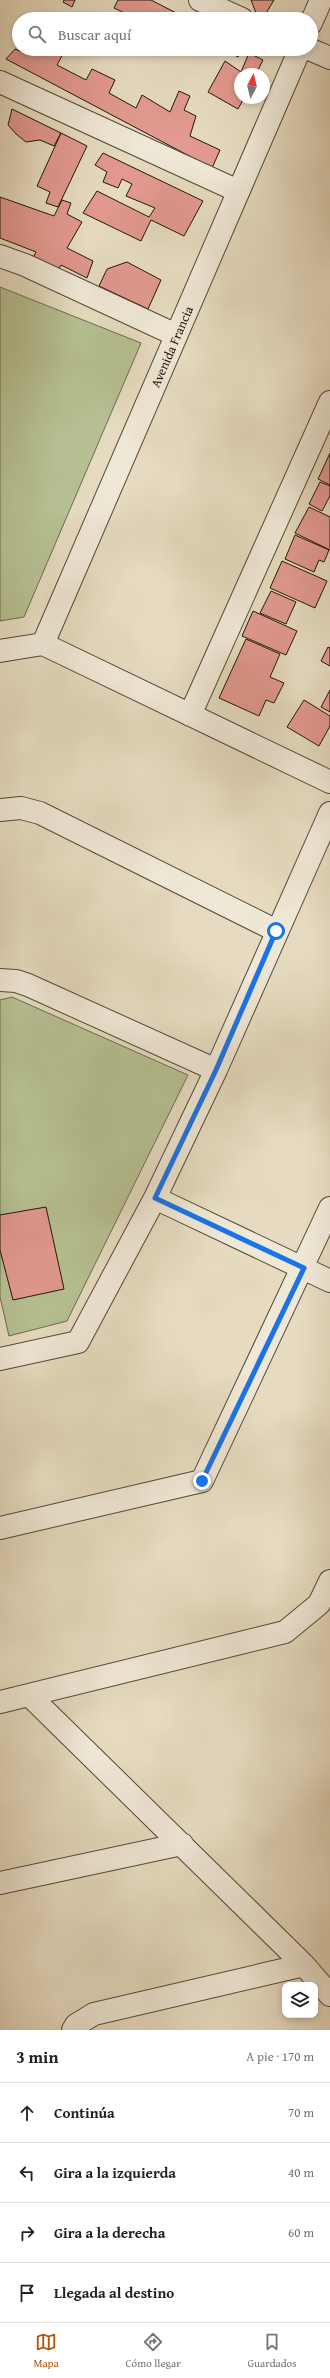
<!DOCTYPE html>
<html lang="es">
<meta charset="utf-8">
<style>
:root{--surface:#fff;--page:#f2f2f2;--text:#222;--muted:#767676;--line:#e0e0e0;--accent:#b45309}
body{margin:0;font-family:"Gentium Book Plus",serif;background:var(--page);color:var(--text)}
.controls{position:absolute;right:12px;bottom:12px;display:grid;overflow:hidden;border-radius:8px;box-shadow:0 2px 6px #0003}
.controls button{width:36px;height:36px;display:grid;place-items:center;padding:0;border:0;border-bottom:1px solid var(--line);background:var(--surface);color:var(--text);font:20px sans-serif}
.compass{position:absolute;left:234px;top:68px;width:36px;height:36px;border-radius:50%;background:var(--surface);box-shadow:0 2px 6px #0003;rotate:7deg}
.stop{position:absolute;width:12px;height:12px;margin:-9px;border:3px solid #1a73e8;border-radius:50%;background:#fff}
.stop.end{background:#1a73e8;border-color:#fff;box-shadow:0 1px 4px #0008}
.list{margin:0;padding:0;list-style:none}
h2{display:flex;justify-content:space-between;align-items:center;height:52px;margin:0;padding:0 16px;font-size:17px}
h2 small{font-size:13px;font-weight:400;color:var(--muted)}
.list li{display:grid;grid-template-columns:26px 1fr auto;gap:12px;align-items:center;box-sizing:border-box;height:60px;padding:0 16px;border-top:1px solid var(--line)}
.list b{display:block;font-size:15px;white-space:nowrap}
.list em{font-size:13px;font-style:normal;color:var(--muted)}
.icon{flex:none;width:22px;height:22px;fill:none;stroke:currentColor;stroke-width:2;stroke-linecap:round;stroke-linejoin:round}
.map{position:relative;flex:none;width:330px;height:2030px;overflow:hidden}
.search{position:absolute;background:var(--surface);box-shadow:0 2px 6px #0003;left:12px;right:12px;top:12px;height:44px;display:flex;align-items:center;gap:10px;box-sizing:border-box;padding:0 14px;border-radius:22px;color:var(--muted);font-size:15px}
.sheet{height:292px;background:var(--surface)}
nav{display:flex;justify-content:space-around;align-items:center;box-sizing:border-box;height:56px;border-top:1px solid var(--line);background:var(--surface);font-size:11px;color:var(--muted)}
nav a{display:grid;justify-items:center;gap:2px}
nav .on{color:var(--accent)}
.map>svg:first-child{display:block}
.green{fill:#b6c092;stroke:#6b6c4e}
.building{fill:#e2998f;stroke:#20170a}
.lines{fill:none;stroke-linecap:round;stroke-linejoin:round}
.minor-casing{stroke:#524838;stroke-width:24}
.tertiary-casing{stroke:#524838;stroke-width:24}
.minor{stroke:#efe8d6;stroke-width:22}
.tertiary{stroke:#efe8d6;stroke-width:22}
.route{stroke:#1a73e8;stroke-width:5}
.labels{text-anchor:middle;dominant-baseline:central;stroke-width:3.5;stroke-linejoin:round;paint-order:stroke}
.street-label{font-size:13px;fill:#20170a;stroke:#efe8d6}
</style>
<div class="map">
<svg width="330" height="2030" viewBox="0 0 330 2030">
<rect width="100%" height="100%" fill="#e6dbc0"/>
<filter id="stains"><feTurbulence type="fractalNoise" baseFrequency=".005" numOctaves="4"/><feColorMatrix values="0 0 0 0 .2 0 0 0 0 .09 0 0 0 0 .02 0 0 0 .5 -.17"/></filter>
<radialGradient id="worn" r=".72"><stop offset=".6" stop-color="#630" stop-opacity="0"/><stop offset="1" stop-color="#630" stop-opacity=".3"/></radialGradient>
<path class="green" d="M0 287 141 343 24 617 0 621Z
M12 997 188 1075 67 1321 9 1336 0 1297V1000Z"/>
<path class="building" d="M64 0H75L72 7 63 2Z
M118 0H151L188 19H154L148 16 147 19H129L131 16 114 8Z
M251 0H274L265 15 258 18Z
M15 49 31 55 33 49H54L63 54 57 65 86 80 92 69 115 80 109 93 136 108 142 95 170 112 179 91 190 96 184 110 196 116 190 136 220 150 212 168 6 59Z
M231 49H243L238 57 229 52Z
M249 53 263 60 256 74H240V98H244L238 109 208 92 225 61 241 72Z
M12 109 61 133 54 146 40 140 26 142 16 134 8 125Z
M61 133 87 146 58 207 46 203 50 192 37 186Z
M103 153 203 201 184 236 151 220 141 241 83 213 97 191 149 217 155 208 126 196 132 184 122 179 118 188 103 182 107 172 95 165Z
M0 197 54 216 62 200 71 203 67 214 82 222 67 248 93 261 87 278 61 265 56 275 31 262 36 252 0 238Z
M127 262 161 280 148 309 99 286 107 269Z
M330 453V485L318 479Z
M320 482 330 486V496L322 511 309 504Z
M309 507 330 517V550L295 533Z
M295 535 329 550 324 562 319 560 314 572 285 559Z
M282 561 327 581 315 608 270 588Z
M271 591 296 602 286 624 260 613Z
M253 611 297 631 286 655 242 636Z
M246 639 280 654 270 677 284 683 274 703 266 700 259 716 219 698Z
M328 647 330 648V666L321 661Z
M330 690V712L321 707Z
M304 700 330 716V726L319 746 287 727Z
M46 1207 64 1289 13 1300 0 1250V1215Z"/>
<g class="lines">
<defs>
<path id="minor" d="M200 0 242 19
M309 49 330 58
M0 82 238 191
M0 256 25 265 176 335
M0 651 43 644 330 782
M190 715 330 402
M0 810 21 808 40 813 277 931
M0 980 16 981 28 985 216 1070
M155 1198 330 1281
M0 1359 78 1342 155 1198 216 1070 330 813
M0 1528 202 1481 330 1208
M29 1695 304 1965 330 1995
M0 1702 285 1632 319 1604 330 1581
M0 1883 182 1844
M73 2030 76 2025 94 2014 304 1965"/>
<g id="tertiary">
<path d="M311 23 321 0"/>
<path id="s1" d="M43 644 300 49"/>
</g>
</defs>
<use href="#minor" class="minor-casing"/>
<use href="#tertiary" class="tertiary-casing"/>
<use href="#minor" class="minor"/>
<use href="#tertiary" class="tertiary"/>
</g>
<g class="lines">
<path class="route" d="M202 1481 304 1268 155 1198 216 1070 276 931"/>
</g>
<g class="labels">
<g class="street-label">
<text stroke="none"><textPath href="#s1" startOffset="324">Avenida Francia</textPath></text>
</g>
</g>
<rect width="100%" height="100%" filter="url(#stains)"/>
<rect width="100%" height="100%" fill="url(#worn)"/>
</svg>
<div class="controls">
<button><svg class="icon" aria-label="layers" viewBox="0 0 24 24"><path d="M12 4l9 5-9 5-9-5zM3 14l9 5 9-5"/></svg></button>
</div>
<svg class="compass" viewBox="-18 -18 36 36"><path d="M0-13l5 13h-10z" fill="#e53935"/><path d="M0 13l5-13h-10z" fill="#767676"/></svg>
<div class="stop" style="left:276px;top:931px"></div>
<div class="stop end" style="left:202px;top:1481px"></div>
<div class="search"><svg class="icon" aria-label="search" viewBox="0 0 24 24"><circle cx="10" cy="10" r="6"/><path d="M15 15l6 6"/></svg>Buscar aquí</div>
</div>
<section class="sheet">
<h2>3 min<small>A pie · 170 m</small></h2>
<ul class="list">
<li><svg class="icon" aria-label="ahead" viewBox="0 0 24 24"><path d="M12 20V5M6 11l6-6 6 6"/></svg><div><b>Continúa</b></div><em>70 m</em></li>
<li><svg class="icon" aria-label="left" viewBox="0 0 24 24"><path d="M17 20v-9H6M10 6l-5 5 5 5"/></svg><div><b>Gira a la izquierda</b></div><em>40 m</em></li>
<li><svg class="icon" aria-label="right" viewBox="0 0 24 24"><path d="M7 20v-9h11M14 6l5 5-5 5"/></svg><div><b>Gira a la derecha</b></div><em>60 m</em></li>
<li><svg class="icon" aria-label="arrive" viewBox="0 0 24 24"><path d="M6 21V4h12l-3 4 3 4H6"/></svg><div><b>Llegada al destino</b></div></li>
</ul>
</section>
<nav>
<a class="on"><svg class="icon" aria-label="map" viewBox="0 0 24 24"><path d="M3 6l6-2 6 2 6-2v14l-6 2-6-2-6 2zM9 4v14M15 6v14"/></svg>Mapa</a>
<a><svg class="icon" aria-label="directions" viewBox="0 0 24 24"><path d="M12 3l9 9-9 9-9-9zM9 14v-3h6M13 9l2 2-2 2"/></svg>Cómo llegar</a>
<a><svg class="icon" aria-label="saved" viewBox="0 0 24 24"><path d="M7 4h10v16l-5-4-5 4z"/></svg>Guardados</a>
</nav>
